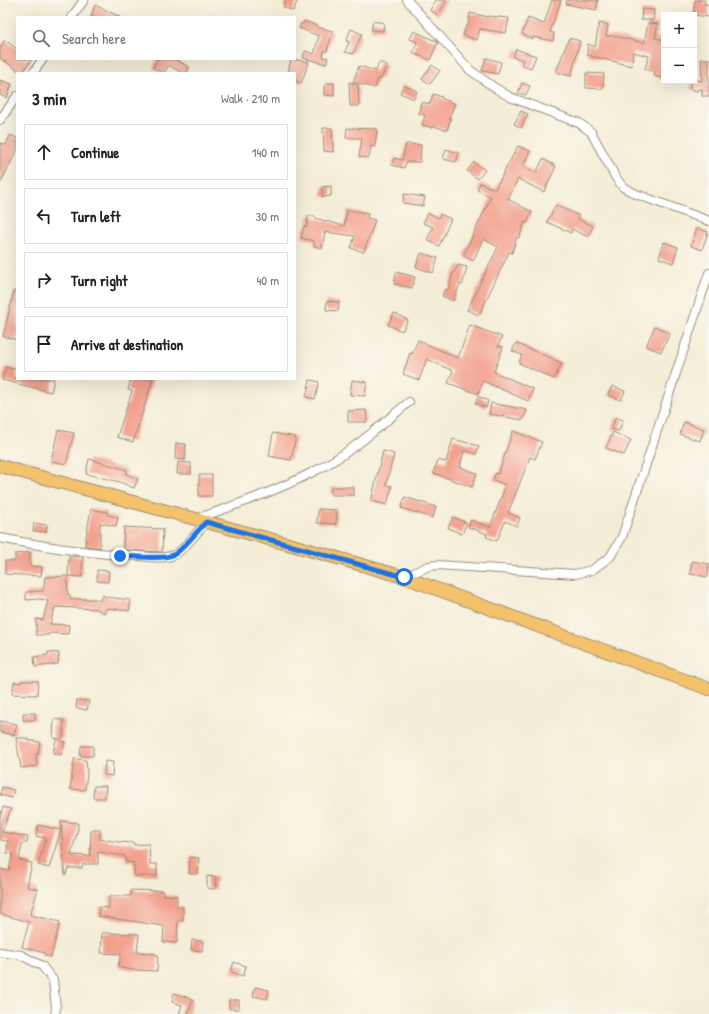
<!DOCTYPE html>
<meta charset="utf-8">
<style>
:root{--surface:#fff;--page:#f6f6f6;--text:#222;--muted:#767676;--line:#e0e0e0}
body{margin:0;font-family:"Patrick Hand",sans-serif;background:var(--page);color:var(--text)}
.controls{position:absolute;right:12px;top:12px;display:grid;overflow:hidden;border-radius:0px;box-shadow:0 4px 16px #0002}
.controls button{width:36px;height:36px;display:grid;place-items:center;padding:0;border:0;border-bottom:1px solid var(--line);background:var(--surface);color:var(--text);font:20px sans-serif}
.stop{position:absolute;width:12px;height:12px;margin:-9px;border:3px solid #1a73e8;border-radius:50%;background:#fff}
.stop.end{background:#1a73e8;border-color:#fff;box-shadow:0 1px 4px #0008}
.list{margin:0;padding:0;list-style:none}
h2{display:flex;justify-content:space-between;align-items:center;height:52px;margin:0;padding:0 16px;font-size:17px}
h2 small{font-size:13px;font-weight:400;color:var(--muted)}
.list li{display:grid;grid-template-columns:26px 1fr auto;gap:12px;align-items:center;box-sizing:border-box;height:56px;margin:0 8px 8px;padding:0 8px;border:1px solid var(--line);border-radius:0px}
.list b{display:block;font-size:15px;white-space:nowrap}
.list em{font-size:13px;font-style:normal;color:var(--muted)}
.icon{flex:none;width:22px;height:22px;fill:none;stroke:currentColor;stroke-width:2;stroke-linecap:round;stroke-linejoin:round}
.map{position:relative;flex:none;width:709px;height:1014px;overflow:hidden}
.search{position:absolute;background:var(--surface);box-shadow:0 4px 16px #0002;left:16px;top:16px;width:280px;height:44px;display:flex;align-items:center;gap:10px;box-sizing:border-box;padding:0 14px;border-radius:0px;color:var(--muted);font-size:15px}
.panel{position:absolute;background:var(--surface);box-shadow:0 4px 16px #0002;left:16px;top:72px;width:280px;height:308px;border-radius:0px}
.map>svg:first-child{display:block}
.building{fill:#f3a18f}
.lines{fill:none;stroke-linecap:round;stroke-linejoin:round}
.minor-casing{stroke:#988c7a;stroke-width:10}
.primary-casing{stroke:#988c7a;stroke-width:14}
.minor{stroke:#fff;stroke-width:8}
.primary{stroke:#f3c26a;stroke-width:12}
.route{stroke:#1a73e8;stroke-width:5}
</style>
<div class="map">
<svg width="709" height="1014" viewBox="0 0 709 1014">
<rect width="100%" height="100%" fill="#fbf7ec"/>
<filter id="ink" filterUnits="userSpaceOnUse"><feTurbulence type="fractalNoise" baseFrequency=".025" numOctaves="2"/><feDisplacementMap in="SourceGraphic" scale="8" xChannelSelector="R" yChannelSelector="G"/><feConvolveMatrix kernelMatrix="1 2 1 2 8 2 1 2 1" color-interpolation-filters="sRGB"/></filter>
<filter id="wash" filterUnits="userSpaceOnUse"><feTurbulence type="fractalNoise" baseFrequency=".012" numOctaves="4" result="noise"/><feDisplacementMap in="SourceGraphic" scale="16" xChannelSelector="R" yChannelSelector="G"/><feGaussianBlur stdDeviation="0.9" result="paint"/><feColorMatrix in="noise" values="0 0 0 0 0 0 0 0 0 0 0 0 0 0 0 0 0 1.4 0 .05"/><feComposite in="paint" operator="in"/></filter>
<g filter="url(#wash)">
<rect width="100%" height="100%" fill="#f4edd7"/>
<g id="blocks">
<path class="building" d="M286 0H293L297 2 293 11 283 7Z
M436 0H447L438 15 430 10Z
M552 0H561L550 32 554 33 553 41 533 37 532 39 522 34 528 18 544 24Z
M567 0H598L596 10 566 4Z
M695 0H705L704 4 709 5V17L693 15Z
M95 5 120 17H91Z
M642 9 654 10 653 20H641Z
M470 13 488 17V16L509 18 506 33 480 29 477 40 463 35 466 26H468Z
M304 21 318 26 317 27 333 31 327 51H324L323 57 328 58 326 64 303 58 305 51 314 54 319 36 299 28 301 23 303 24Z
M373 21 384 23 383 31 371 30Z
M599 23 608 25 606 36H614L644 43 648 23 658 24 655 38 664 40V79L654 76 655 72 645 69 649 56 633 52 632 66 587 55 588 44 595 47Z
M351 29 362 34 353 54 345 52 349 42 346 41Z
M414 31 438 42 430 60 413 53 417 42 410 39Z
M569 38 580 41 571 76 556 72Z
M5 40 17 49V59H32L22 73 0 58V48Z
M516 49 536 56 531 68 522 65 523 60 513 57Z
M486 58 501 62 498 74 482 71Z
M157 59H174L189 67 186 73H182L169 65 164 73 153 68Z
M291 59 309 62 301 83 295 81V73H288Z
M701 59H709V96H702V89H698L697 91 689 89 691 81H694V79L702 81Z
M379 62 387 65 381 79 378 78 375 88 353 82 359 66 376 71Z
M432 65 440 71 430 84 422 79Z
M586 73 604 74 603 89 586 88Z
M0 80 12 84 7 98 0 95Z
M349 82 358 85 359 106H350Z
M326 83H334V96L324 95V87Z
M522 83 530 86 526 95 518 93Z
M404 85 417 91 414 99 400 93Z
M433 94 442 97 441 98 455 104 449 117 451 118 447 130 433 126V128L422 125 425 115 419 114 421 102 430 104Z
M521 111 528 114 521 128 514 124Z
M323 128H332L333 152 324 151Z
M347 128 377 129 375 147 371 146 369 158 359 157 362 138H346Z
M10 135 17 138V150L0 184V143L6 145Z
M406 144 421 145 420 162H406L404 168 392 165 394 158 402 160Z
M518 146 530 151 523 166 536 173 543 159 556 166 544 192 518 179 508 199 532 212 527 223 525 222 519 238 517 237 512 253 509 252 479 315 467 310 498 247 483 239 473 261 463 256 491 197 477 190 480 183 495 189Z
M446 149 459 153 456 162 443 159Z
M474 162 485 170 478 179 467 171Z
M331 186V196L322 197V187Z
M404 194 425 197 423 206 403 203Z
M556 205 579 216 578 219 593 226 588 237 572 229 571 233 547 222Z
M347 210 368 213 367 218 375 220 364 252 351 248 355 236 325 232 322 248 314 246V241L301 238 304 226 307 227 308 216H315V218L344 226Z
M428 213 439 218 440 214 451 219 439 246 427 240 433 227 423 223Z
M697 228 708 232 702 250 691 246Z
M664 242 678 247 673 263 659 258Z
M421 253 438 258 433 273 416 267Z
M458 265 467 267 462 285 460 284 453 301 442 296 445 289 448 290 453 273H454Z
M396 272 415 277 412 288 394 284Z
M14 291H17V340L3 336Z
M327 301 339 302 338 311 326 310Z
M394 313 408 320 402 331 388 325Z
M470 325 502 337 498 346 503 347 494 372 533 389 528 401 483 381 478 394 448 383 453 371 427 359 419 380 403 374 410 353 412 354 418 340 458 358Z
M655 326 670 333 661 352 646 346Z
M516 343 562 363 554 379 519 363 522 355 512 351Z
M6 367 17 370V379H54L51 392 2 380Z
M131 379H153L133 442 117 437 132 391 128 390Z
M310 380 319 382 315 399 306 397Z
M352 380 367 382 365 396 350 395Z
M612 386 625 391 621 400 608 395Z
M478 396 488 401 486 408 475 403Z
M491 403 527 410 523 420 489 414Z
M366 410 367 422H348V411Z
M616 417 623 420 619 431 611 429Z
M684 422 704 429 700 441 680 434Z
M58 430 74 433 66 464 51 461Z
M513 431 542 442 535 459 530 457 508 513 520 518 517 526 505 521 497 541 486 537 487 534 468 527 471 520 490 527 506 485 493 480 496 473 498 474Z
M613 432 631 440 624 455 606 448Z
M273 433 296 437 291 460 269 456Z
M453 439 479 446 476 454 464 450 460 467 477 473 472 487 433 473 438 460 446 462Z
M176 443 186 444 185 460 175 459Z
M383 451 394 454 386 485 392 486 387 505 371 501Z
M89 459 127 470 126 474 138 479 134 488 120 482 86 474Z
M178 462 191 463V474H177Z
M199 475H212V496H199Z
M331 487H354V495H331Z
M405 497 436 507 433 518 401 508Z
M91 509 107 512V515L118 517 116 526 100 523V548L85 546 86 537Z
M318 509 337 510 336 524 317 523Z
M453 517 467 523 462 534 448 528Z
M34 523 47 525 46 532 33 531Z
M124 527 163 529 162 552 123 550Z
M30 552V566L42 567 41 576 5 574V561H15V554Z
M69 556 83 557 82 577 68 576Z
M692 561 709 564 708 577 690 574Z
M97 570 109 571 108 582 97 581Z
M67 576 68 595H70V599H97L99 601 103 595 106 597 131 600 129 611 107 608 104 613 97 609 55 607 50 624 69 625 68 634 49 633V635H36V619L43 620 48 600 39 599 26 600V592L43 591 45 577Z
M48 652 59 653 58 664 35 667 34 657 48 655Z
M21 681H38L37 695 12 694 14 682 21 683Z
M77 700 89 701 87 710 76 708Z
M23 713H35V720H23Z
M54 719 64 720 63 739 53 738Z
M0 721 17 724 14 735 0 732Z
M16 738H27V740L40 742 38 754H36L37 766 21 768Z
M56 740 65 742 61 755 53 753Z
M81 746H93V756H80Z
M74 759 86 760 87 774 85 790 70 789Z
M105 761 113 762 112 776 104 775Z
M94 786H106L105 798H93Z
M2 787 14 790 12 798 0 795Z
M3 807 11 809 2 832 28 837 27 843H22L19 860 32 863 27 887 38 889 30 915 60 922 51 957 44 955 45 953 22 947 29 922 0 914V869L9 871 13 853H7L8 841 0 840V818Z
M61 821 78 823V829L71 855 90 856 91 830H100V839L119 842 134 843V845L149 844 150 864H157V876H135L133 862H126L125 856 98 852V864H83L82 868H68L66 875H65Z
M38 825 61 830 49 868 38 865 46 838 36 836Z
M190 857 199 858 198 874H189Z
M207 876 216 877 215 889 207 888Z
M131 890 163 891V895L177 896V907H183V921H178L177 943 163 942 164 926 98 916 99 907 109 908V896H131Z
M102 933 139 934 137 952 150 953 158 955 157 971 132 970 118 967 121 954 101 953Z
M192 940 203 941 202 951 191 950Z
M234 962 246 966 243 976 231 972Z
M255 987 269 990 267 999 253 996Z
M174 993 193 999 188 1014H179L182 1005 172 1002Z
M229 1000H239V1009H229Z"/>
</g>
</g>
<g filter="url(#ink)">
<use href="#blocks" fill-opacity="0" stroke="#988c7a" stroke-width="1"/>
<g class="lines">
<defs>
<path id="minor" d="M407 0 470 70 495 88 510 97 579 123 591 132 616 178 623 187 636 194 709 221
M72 17 84 0
M33 73 43 59
M0 120 17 96
M196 519C236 505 276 491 313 472 348 455 379 427 409 402
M0 538C46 547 93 554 140 556 151 557 164 559 174 555 182 552 199 530 206 522
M404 577 429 566 437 565 575 574 592 570 610 557 622 537 709 273
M0 952 21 955 42 966 53 980 56 1008 55 1014"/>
<path id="primary" d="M0 466 299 547 404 577 709 689"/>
</defs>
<use href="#minor" class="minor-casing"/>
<use href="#primary" class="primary-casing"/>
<use href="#minor" class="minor"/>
<use href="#primary" class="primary"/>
</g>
</g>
<g class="lines" filter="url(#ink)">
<path class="route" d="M120 556C135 556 160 560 173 555 181 552 199 529 206 522L404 577"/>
</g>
</svg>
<div class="controls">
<button>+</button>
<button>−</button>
</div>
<div class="stop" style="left:404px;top:577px"></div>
<div class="stop end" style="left:120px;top:556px"></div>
<div class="search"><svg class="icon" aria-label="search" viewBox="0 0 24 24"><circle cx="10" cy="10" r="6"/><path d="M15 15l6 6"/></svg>Search here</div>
<section class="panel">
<h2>3 min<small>Walk · 210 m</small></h2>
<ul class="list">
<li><svg class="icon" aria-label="ahead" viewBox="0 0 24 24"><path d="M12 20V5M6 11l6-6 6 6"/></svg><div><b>Continue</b></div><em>140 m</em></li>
<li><svg class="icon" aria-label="left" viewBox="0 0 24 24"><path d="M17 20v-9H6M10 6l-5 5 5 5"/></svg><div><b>Turn left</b></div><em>30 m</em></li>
<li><svg class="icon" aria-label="right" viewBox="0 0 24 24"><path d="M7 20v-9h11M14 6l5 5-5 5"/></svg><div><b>Turn right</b></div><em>40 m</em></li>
<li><svg class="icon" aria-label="arrive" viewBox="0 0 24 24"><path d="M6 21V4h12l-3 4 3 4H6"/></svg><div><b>Arrive at destination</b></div></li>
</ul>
</section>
</div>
